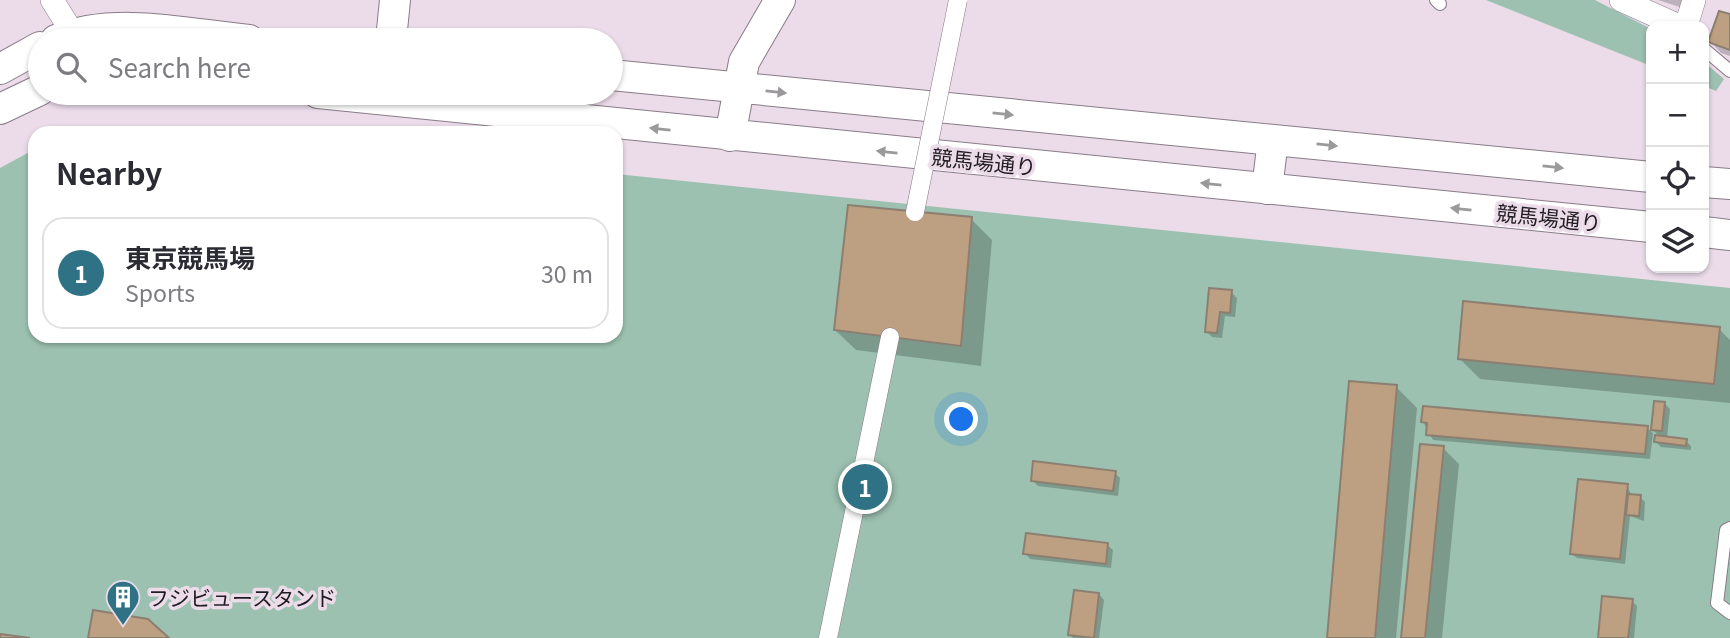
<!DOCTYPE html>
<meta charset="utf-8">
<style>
:root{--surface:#fff;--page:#f2f2f3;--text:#2b2b33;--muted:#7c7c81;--line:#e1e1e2;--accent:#307285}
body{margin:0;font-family:Georgia,"Noto Sans JP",serif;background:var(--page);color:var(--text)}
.controls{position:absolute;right:21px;top:21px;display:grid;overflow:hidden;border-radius:14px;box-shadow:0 2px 5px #0004}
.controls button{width:63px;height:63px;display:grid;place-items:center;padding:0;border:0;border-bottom:2px solid var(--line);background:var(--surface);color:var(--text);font:35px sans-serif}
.you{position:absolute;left:962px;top:420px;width:24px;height:24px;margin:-18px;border:5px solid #fff;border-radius:50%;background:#1a73e8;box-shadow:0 0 0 10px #1a73e833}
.badge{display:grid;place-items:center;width:46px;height:46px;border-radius:50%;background:var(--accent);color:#fff;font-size:23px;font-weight:700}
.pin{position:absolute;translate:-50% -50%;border:4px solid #fff;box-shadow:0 2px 7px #0006}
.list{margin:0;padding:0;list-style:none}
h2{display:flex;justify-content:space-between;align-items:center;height:91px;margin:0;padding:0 28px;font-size:30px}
h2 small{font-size:23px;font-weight:400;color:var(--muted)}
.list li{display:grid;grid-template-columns:46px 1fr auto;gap:21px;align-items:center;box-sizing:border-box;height:112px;margin:0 14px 14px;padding:0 14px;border:2px solid var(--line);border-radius:21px}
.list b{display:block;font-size:26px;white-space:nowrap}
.list p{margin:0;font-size:23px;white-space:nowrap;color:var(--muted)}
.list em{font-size:23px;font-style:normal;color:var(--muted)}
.icon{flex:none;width:38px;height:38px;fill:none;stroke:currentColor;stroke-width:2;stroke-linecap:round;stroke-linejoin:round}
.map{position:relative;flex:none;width:1730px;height:638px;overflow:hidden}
.search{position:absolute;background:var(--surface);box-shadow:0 2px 5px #0004;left:28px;top:28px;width:595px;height:77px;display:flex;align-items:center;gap:18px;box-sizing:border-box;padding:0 24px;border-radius:38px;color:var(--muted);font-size:26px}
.panel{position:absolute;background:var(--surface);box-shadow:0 2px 5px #0004;left:28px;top:126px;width:595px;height:217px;border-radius:21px}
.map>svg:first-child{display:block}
.green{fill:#9cc1b0}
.shadow{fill:#0003}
.building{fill:#bda081;stroke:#8c7f71;stroke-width:2}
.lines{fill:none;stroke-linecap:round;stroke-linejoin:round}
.service-casing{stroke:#897b88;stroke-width:14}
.pedestrian-casing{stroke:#897b88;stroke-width:19}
.minor-casing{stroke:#897b88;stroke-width:24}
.tertiary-casing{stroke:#897b88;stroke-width:32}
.service{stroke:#fff;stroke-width:12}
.pedestrian{stroke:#fff;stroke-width:18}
.minor{stroke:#fff;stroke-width:23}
.tertiary{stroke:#fff;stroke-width:30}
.pedestrian-bridge-casing{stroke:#897b88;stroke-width:19;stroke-linecap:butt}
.pedestrian-bridge{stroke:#fff;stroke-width:18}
.oneway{fill:#9b999b}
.labels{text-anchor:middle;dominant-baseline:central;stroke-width:7;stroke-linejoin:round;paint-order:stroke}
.street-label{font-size:21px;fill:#211c21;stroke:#ecdcea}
.poi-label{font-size:21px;fill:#211c21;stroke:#ecdcea;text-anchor:start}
</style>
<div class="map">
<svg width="1730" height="638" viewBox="0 0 1730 638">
<rect width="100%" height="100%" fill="#ecdcea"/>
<path class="green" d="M1486 0H1595L1651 29V66Z
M1704 62 1724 79 1716 91 1704 86Z
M35 149V336H616V174L1730 288V638H0V168Z"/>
<path class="shadow" d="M1658 0H1685L1683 8Z
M1730 16V56L1721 53 1710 41Z
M971 219 992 240 981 366 856 350 835 330Z
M1231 292 1237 298 1235 317 1225 316 1222 338 1212 337 1206 331Z
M1719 329 1730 340V403L1480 379 1459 358Z
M1396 387 1417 408 1396 638H1329Z
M1664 403 1670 409 1667 438 1686 441 1691 446V450L1661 447 1656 442 1661 438 1653 430Z
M1423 422 1647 428 1653 433 1650 459 1433 440Z
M1443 448 1459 464 1442 638H1403Z
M1115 473 1120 478 1118 496 1038 486 1033 481Z
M1627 486 1632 496 1640 497 1645 502 1644 521 1630 516 1625 564 1577 558 1571 553Z
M1107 545 1113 550 1111 568 1030 559 1025 553Z
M1099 594 1104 600 1099 638H1073L1070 634Z
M1632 601 1637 606 1634 638H1600Z"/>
<path class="building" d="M1719 11 1730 14V50L1708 42Z
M848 205 972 217 961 346 834 330Z
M1209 288 1232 290 1230 313 1220 312 1217 333 1205 332Z
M1463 301 1720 327 1714 384 1458 359Z
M1349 381 1397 385 1375 638H1327Z
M1654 401 1665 402 1662 431 1651 430Z
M1423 406 1648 426 1645 454 1426 435 1427 423 1421 422Z
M1655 435 1687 439 1686 446 1654 442Z
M1420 444 1444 446 1425 638H1401Z
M1033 461 1116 471 1113 491 1031 481Z
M1578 479 1628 484 1620 559 1570 554Z
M1628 494 1641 495 1639 516 1626 515Z
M1026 533 1108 543 1106 564 1023 554Z
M1074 590 1099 593 1094 638 1068 635Z
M1602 596 1633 599 1628 638H1598Z
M93 610 148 619 169 638H88Z
M0 634 30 638H0Z"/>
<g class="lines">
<defs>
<path id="service" d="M1436 0 1440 4
M1704 49 1730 71
M1730 528 1726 530 1717 603 1730 613"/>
<path id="pedestrian" d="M828 638 890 337"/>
<path id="minor" d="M52 0 77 40
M1621 0 1679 26
M1686 26 1694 0"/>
<path id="tertiary" d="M56 40C114 16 189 34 249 40
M391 40 395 0
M0 69 40 47
M611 75 1651 177
M318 93 1651 227
M0 109 40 90
M730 136 744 62 780 0
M1704 182 1730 184
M1267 189 1273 140
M1704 232 1730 235"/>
</defs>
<use href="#service" class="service-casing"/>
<use href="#pedestrian" class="pedestrian-casing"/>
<use href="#minor" class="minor-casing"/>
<use href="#tertiary" class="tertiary-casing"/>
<use href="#service" class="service"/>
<use href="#pedestrian" class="pedestrian"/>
<use href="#minor" class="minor"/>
<use href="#tertiary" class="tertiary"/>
<defs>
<path id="pedestrian-bridge" d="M915 212 958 0"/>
</defs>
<use href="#pedestrian-bridge" class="pedestrian-bridge-casing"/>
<use href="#pedestrian-bridge" class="pedestrian-bridge"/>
</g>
<defs><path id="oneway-solid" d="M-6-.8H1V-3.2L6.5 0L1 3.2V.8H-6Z" transform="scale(1.75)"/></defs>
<g class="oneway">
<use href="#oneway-solid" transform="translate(776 92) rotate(6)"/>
<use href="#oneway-solid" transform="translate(1003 114) rotate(6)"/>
<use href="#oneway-solid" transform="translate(660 129) rotate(-174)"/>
<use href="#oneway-solid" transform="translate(1327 145) rotate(6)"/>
<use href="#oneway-solid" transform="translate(887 152) rotate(-174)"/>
<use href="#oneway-solid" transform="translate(1553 167) rotate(6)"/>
<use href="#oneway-solid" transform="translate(1211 184) rotate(-174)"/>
<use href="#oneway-solid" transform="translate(1461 209) rotate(-174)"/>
</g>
<defs>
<symbol id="building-pin" viewBox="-11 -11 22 30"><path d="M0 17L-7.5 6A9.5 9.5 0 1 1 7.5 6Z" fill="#307285" stroke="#ecdcea"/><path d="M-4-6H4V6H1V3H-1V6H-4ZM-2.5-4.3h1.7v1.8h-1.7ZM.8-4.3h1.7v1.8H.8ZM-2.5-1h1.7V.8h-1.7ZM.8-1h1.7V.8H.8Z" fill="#fff"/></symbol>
</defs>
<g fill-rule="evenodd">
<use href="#building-pin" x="104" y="578" width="38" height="52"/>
</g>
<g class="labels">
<g class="street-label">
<text transform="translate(984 161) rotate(6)">競馬場通り</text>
<text transform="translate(1549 217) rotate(6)">競馬場通り</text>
</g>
<g class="poi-label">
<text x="148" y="597">フジビュースタンド</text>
</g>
</g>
</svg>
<div class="controls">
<button>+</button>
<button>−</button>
<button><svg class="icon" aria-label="locate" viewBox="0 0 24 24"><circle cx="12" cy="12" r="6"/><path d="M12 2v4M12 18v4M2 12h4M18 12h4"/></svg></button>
<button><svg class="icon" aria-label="layers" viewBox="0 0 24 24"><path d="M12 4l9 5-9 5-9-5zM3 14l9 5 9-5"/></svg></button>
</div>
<div class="you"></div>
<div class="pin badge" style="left:865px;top:487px">1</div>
<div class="search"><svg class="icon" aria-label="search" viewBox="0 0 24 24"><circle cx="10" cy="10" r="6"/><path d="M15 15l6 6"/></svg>Search here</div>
<section class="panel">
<h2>Nearby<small></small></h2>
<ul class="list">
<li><span class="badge">1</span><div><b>東京競馬場</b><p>Sports</p></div><em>30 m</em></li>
</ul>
</section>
</div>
